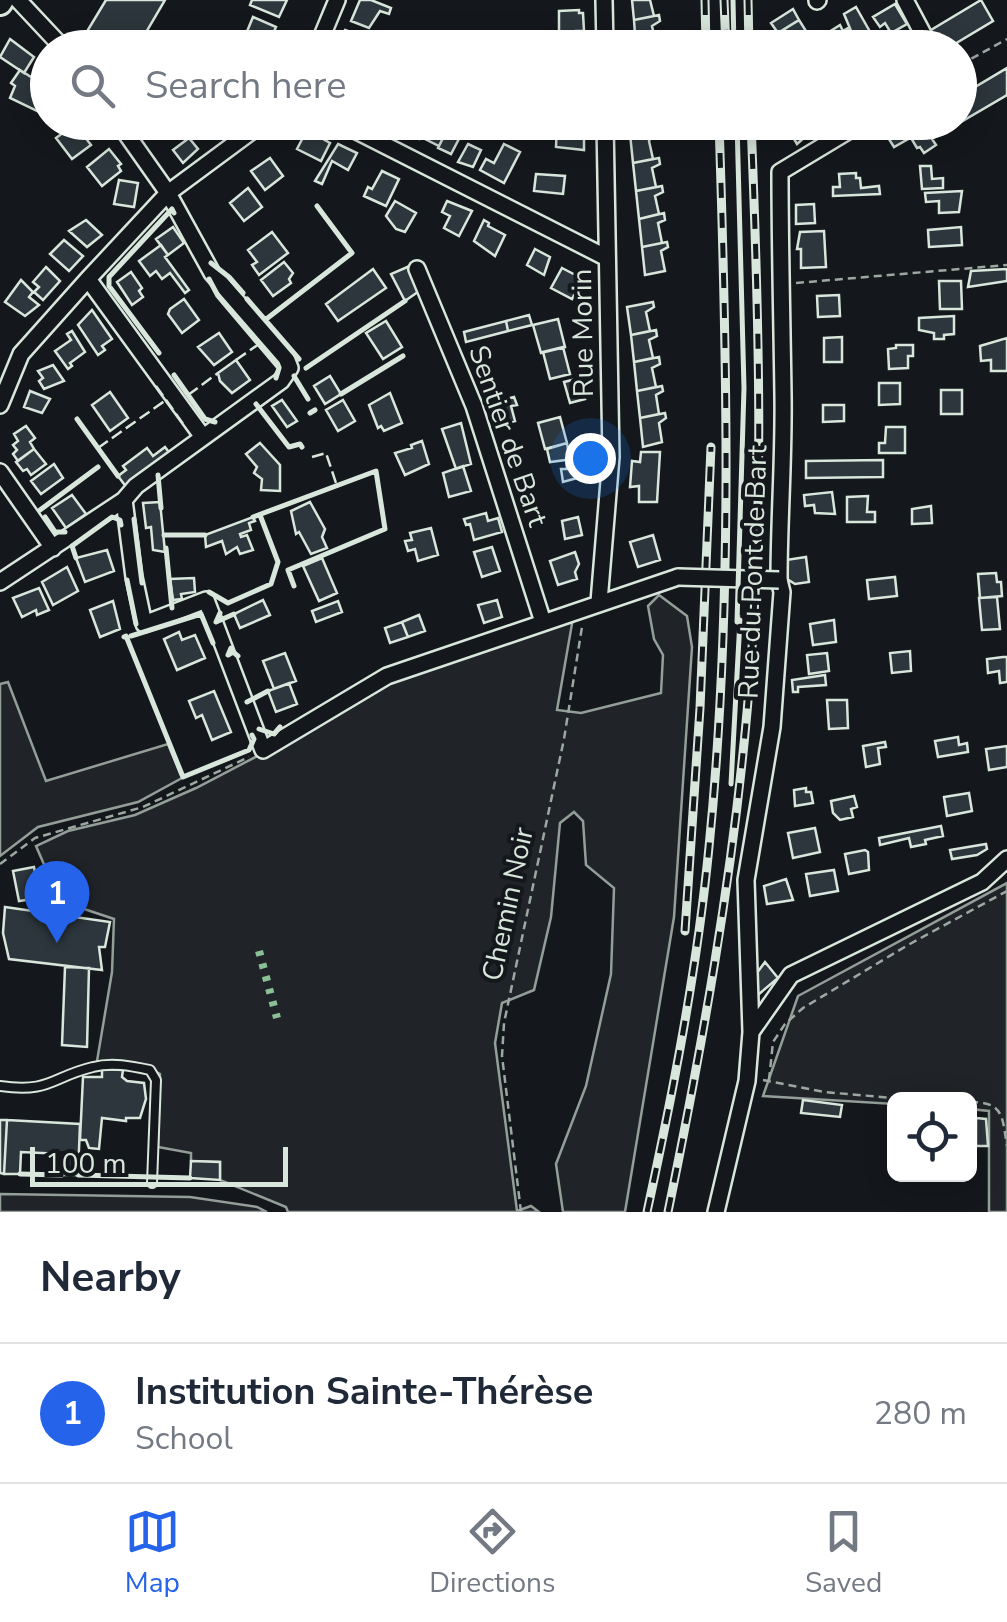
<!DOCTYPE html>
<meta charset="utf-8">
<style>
:root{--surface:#fff;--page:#f6f6f7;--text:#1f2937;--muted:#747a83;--line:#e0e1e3;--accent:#2563eb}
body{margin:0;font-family:"Nunito Sans",sans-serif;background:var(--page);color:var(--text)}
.controls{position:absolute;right:30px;bottom:30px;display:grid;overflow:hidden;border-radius:15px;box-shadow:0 5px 25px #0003}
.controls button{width:90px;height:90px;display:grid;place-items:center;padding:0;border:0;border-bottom:2px solid var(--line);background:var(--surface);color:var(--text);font:50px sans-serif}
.scale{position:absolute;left:30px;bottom:25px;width:258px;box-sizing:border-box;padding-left:10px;border:5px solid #d8e6dc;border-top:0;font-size:28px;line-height:35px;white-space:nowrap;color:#d8e6dc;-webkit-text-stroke:8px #14181c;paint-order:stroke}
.you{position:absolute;left:590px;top:458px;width:35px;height:35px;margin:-25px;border:8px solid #fff;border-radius:50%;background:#1a73e8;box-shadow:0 0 0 15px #1a73e833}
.badge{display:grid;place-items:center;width:65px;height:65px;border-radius:50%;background:var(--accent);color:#fff;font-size:32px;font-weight:700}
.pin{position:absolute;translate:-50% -82px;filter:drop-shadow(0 2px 5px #0008)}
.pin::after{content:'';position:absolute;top:52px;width:35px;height:30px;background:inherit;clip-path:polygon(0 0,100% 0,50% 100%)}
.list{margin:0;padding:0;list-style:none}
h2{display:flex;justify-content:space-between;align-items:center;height:130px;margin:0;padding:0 40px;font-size:42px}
h2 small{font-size:32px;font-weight:400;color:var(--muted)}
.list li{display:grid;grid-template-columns:65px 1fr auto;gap:30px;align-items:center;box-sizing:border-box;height:140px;padding:0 40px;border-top:2px solid var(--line)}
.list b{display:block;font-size:38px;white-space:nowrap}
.list p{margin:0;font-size:32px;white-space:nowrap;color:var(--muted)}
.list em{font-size:32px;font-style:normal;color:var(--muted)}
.icon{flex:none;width:55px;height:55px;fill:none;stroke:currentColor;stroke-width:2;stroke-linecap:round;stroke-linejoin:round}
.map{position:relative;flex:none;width:1007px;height:1212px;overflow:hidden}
.search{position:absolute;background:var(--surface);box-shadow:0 5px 25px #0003;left:30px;right:30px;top:30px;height:110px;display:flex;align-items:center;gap:25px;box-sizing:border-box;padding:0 35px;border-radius:55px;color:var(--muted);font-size:38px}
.sheet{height:270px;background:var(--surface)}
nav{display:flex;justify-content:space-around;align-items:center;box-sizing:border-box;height:140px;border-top:2px solid var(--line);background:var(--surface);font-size:28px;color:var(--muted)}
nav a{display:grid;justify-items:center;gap:5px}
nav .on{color:var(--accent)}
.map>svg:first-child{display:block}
.green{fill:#202428;stroke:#939e99;stroke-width:2.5}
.building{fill:#2c363c;stroke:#d8e6dc;stroke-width:2.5}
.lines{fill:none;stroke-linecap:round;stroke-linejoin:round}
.lane-casing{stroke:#d8e6dc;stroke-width:12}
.street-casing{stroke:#d8e6dc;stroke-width:20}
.secondary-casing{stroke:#d8e6dc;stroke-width:28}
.path{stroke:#9da8a2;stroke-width:2.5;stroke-dasharray:8 5;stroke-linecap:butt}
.lane{stroke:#14181c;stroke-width:8}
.street{stroke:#14181c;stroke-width:15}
.secondary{stroke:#14181c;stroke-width:22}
.rail-casing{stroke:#d8e6dc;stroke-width:9}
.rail{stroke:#14181c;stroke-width:5;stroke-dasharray:15;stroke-linecap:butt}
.street-bridge-casing{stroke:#d8e6dc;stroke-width:20;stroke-linecap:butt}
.street-bridge{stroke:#14181c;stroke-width:15}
.hedge{stroke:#8ac095;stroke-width:8;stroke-dasharray:5 8;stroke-linecap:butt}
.fence{stroke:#d8e6dc;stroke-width:2.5;stroke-dasharray:12 5;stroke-linecap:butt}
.wall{stroke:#d8e6dc;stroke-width:5}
.labels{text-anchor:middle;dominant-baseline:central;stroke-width:8;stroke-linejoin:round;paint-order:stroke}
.street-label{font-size:28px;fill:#d8e6dc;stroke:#14181c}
</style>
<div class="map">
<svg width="1007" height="1212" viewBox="0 0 1007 1212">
<rect width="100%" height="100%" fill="#14181c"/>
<path class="green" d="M659 595 687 616 692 647 674 917 625 1212H563L556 1164 586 1086 611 974 614 888 586 865 583 821 574 812 560 823 551 917 534 990 502 1003 495 1043 517 1211 531 1206 539 1212H288L286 1207 220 1180V1162L191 1161V1153L158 1147 160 1074 141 1064 97 1061 112 972 114 919 60 901 36 846 68 831 135 815 196 788 315 726 373 689 573 618 557 710 581 713 661 693 663 655 654 639 648 606Z
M8 682 46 781 168 744 182 778 138 802 38 827 0 856V684Z
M1007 883V1212H989V1111L970 1109V1100H894V1104L763 1096 798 996Z
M0 1194 190 1197 257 1207 267 1212H0Z"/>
<path class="building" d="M106 0H165L141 41 132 48H77Z
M252 0H287L279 17 250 5Z
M360 0H371L391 8 389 14 380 11 369 28 351 21Z
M632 0H650L654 16 634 20Z
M981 0 993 21 948 48H901Z
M895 4 907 24 891 33 885 23 880 27 873 17Z
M856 7 869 30 854 38 844 14Z
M793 9 799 20 778 33 771 23Z
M579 10V13H583L584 31H576V38H559V11Z
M659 15 660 21 652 26 656 44 636 48 634 20Z
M253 17 276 27 268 46H241Z
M799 20 806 31 784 43 778 33Z
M840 25 843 31 848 28 854 38 839 48H815L821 44 818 39Z
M345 30 364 37 359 48H338Z
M10 39 34 57 24 73 0 57Z
M1007 68V95L932 139 936 145 924 153 920 147 917 148 905 128 914 122H960V96Z
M20 70 42 84 34 98 44 104 39 112 10 98 15 86 11 83Z
M397 122H422L426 124 419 139 393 130Z
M434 122H443L448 128 439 146 425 139Z
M557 122H584V150L556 147Z
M784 122H810L814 129 797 144Z
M75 124 91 145 72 159 56 138Z
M896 127 899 132 905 128 910 138 894 147 887 136Z
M448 128 461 135 451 154 438 148Z
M655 129 656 135 651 136 649 141 653 159 633 163 630 134Z
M307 130 330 143 321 161 297 149Z
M189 138 198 149 183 163 173 150Z
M338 144 357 153 348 170 332 161 322 184 315 181Z
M468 144 481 150 473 167 458 162Z
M504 144 520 152 504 183 480 170 486 159 494 163Z
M109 149 121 164 118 166 121 171 102 186 87 167Z
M270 158 283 176 265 190 251 171Z
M659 158 660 164 652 168 656 187 636 191 633 163Z
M920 166H931L932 179 943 178V188L922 189Z
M382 171 399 179 386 206 364 196 368 187 372 189Z
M856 173V178H860L861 188 879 186 880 194 833 196V187H840L839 174Z
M536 174 565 176 563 194 534 191Z
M119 180 138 183 134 207 114 204Z
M662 186 663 192 655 196 659 214 639 219 636 191Z
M248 188 262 207 244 221 230 203Z
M962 191 959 212 939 213V201L926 202 925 193Z
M395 201 416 213 405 232 396 229 386 216Z
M447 201 472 211 459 236 444 228 450 216 442 212Z
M814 204 815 223 796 224V205Z
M664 213 665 220 658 223 662 243 642 247 639 219Z
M86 220 102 235 87 247 69 231Z
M484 220 489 223 488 226 505 235 495 256 474 241Z
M173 227 184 243 168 255 156 239Z
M961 227 962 245 929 247 928 230Z
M824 231 826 267 801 268V249H797L800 232Z
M272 232 288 253 259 275 252 265 257 262 248 250Z
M64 240 83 256 69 271 50 254Z
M667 242 668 247 661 251 665 271 645 275 642 247Z
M161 245 168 255 165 257 189 290 185 293 170 273 162 279 156 271 150 276 139 261Z
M535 249 550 257 544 275 527 265Z
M284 262 293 273 289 279 291 283 273 296 261 280Z
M412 265 422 289 405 301 391 274Z
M46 267 60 281 43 300 34 292 39 287 33 282Z
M562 268 583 279 572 299 551 288Z
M373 269 386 288 338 321 326 304Z
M1007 269V281L968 287 971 271Z
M131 272 142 288 139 291 143 297 132 305 117 282Z
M21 280 33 292 29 297 39 305 25 316 5 302Z
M939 281H961L962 309H940Z
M839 295 840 316 818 317 817 296Z
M184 299 199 320 182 333 168 314 170 309Z
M653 302 654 307 646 312 650 331 631 335 627 307Z
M92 310 112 339 102 346 105 350 98 355 78 325Z
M529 315 532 325 508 331 506 321Z
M954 316V334L944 335V339H934V333L919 330V318Z
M558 319 565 347 541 353 533 325Z
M386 321 402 347 383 359 366 333Z
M506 321 508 331 466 342 464 332Z
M656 330 657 336 649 340 653 358 634 362 631 335Z
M72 331 85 352 70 363 72 366 68 369 55 351 71 340 67 334Z
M219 333 232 352 214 365 198 347Z
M842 337V362H824V338Z
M1007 338V371H991V360L981 361 980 346Z
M896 345H913V356H908V368L889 369 888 349 896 348Z
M563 347 570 374 550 379 543 352Z
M659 357 660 364 652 368 656 387 637 391 634 362Z
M236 360 250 380 232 393 220 381 218 373Z
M53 365 64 381 44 389 39 381 43 378 38 371Z
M330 376 341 394 325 404 314 386Z
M580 378 585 399 570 403 564 382Z
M879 383H900V404L879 405Z
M662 386 663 391 656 395 659 414 640 418 637 391Z
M941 390H962V414H941Z
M30 391 50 399 42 413 24 407Z
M110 392 128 418 110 431 92 405Z
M390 393 402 423 384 431 381 426 378 428 369 405Z
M514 397 517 405 511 406 515 421 503 424 496 402Z
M282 400 297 421 287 427 272 406Z
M343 400 355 421 338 431 326 410Z
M823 405H844V421L823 422Z
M665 413 666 418 659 423 662 442 643 447 640 418Z
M560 417 567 443 545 449 538 423Z
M461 423 471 464 456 469 442 429Z
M26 426 35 438 30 442 34 449 18 461 13 454 17 450 13 445 18 441 14 434Z
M886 427H905V453H879V443H885Z
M422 441 429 464 405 475 395 453 412 448 411 445Z
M260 443 280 465V491L261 490 262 479 254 473 257 467 246 454Z
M567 443 568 449 584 447 588 475 563 482 561 469H567L566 460 550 462 547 449Z
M165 447 171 455 127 488 118 476 126 470 123 466 147 448 153 456Z
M34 449 46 464 31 475 27 469 23 471 16 462Z
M641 452H660L657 502H639V486L630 487 632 461 640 462Z
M883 460V477L806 478V461Z
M54 464 63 478 41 494 31 481Z
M463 466 471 491 449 497 443 473Z
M832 492 835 514 815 513 814 505 805 506 804 495Z
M72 495 86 514 66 528 52 508Z
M868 496 867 512H875V522H847V497Z
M160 502 165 552 153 550 151 527 146 528 143 503Z
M310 502 325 529 322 537 327 548 311 554 299 532 296 534 291 511Z
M931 506 932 523 912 524V509Z
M486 513 488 521 498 518 502 532 474 540 470 524 466 525 464 519Z
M253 517 255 521 249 523 251 530 240 534 241 537 247 535 253 550 240 554 237 547 226 554 222 541 206 547 205 535Z
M578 517 582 535 565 539 562 521Z
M431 528 438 555 418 561 415 549 408 551 405 541 412 540 410 533Z
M653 535 660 560 638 567 630 542Z
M492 547 500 571 482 577 474 552Z
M107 550 114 571 85 582 76 558Z
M575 552 579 564 575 572 577 579 558 585 550 561Z
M806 557 809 582 795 584 784 577 786 560Z
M322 558 337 593 319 601 303 566Z
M67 567 78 591 53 605 42 582Z
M996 573 997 582H1001L1002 596 980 598 978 574Z
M895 577 897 596 869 599 867 580Z
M194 578 195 592 181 594 182 599 173 600 170 579Z
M39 588 49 610 37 615 36 610 22 617 13 598Z
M997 597 1000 629 982 630 979 598Z
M263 600 270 615 240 628 234 614Z
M497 600 502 617 484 623 478 605Z
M113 601 120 629 100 637 90 610Z
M338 601 342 612 316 622 312 611Z
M419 615 425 631 408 637 402 622Z
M834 620 836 642 813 645 810 624Z
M402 622 408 637 390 643 385 628Z
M179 632 182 640 195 635 205 658 177 670 164 639Z
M910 651 911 671 892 673 890 653Z
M285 653 296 681 274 689 263 661Z
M827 653 829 671 809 674 807 655Z
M1003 657H1007V682L1000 683 999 671 988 673 987 659Z
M825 675 826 685 798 687V692H793L792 680Z
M289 683 297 704 276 712 268 691Z
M214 691 231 732 212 740 202 715 196 718 189 701Z
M827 700H847L848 728 829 729Z
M958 737 959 745 967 743 968 752 938 757 935 741Z
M885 742 886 747 878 748 880 764 866 767 863 746Z
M1007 746V767L989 770 986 749Z
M806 788V792H811L813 803 795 806 794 790Z
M969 793 972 811 947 816 944 797Z
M854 796 857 807 851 809 853 817 840 820 833 813 831 801Z
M941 826 943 836 925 840 926 844 911 847 909 838 880 845 879 838Z
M815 828 820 852 793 858 788 833Z
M986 844 987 849 977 855 952 859 950 850Z
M865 850 868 852 869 870 849 874 845 854Z
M34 867 40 898 19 901 13 871Z
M834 870 838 891 810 896 806 874Z
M786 879 793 900 767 904 764 886Z
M5 907 110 922 105 947H99L102 970 9 959 3 933Z
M765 962 778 978 759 994 751 981Z
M65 967 89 968 87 1047 62 1045Z
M102 1069 123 1070 122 1077 127 1081 144 1083 146 1099 140 1118H126V1121L102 1118 99 1149 89 1148 86 1140H80L83 1077H102Z
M803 1100 842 1105 840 1117 801 1113Z
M976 1118 986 1119 988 1146H976Z
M0 1120H7L4 1174 0 1173Z
M7 1120 80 1124 78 1175H62L63 1154 21 1152 20 1174H4Z
M191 1161 220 1162V1180L190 1178Z"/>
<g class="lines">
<defs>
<path id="lane" d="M0 1086C51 1093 51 1077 93 1067 112 1062 131 1066 150 1070L156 1080 152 1183"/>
<path id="street" d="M18 0 63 48
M604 0 605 48
M905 0 923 34
M817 1 818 0
M317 48 337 0
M118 122 168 193 212 273 286 358 290 368 281 381 136 486 124 500 134 577 144 624 206 600 263 750 387 676 678 577
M339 122 607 258
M417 269 474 406 543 622
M88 279 203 437
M0 405 21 354 88 279 168 193 264 122
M0 472 53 548
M0 582 124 500
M599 602 611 457 605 122
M751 1032 791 975 982 882 1007 859
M716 1212 747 1081 751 1032 746 880 772 727 782 592 779 580C779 519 784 457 783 395 782 321 780 246 780 172L863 122"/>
<path id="secondary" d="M0 3 2 0"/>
</defs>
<use href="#lane" class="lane-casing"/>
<use href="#street" class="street-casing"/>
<use href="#secondary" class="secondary-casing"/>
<path class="path" d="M960 65 1007 39
M796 283 1007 265
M739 623V615
M0 864 35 838 143 807 249 757
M763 1080 824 1092 916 1100
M769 1080 773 1042 785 1024 803 1008 908 945 1007 891
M970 1102C1004 1102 1002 1116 1007 1146
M521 1212 502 1056 504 1023 564 739 582 627"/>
<use href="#lane" class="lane"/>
<use href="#street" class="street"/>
<use href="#secondary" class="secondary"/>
<defs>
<path id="rail" d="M705 0 706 48
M724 0 726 48
M748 0 749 48
M685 931 700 708 711 447
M647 1212C673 1092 697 970 709 847 733 608 727 363 719 122
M668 1212C702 1046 732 881 747 712 765 516 759 319 751 122"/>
</defs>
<use href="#rail" class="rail-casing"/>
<use href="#rail" class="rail"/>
<defs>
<path id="street-bridge" d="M678 577 779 580"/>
</defs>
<use href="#street-bridge" class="street-bridge-casing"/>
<use href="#street-bridge" class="street-bridge"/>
<path class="hedge" d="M259 951 277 1018"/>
<path class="fence" d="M236 360 259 344
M156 386 184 425
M188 395 218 373
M98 448 166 400
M312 457 326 453 337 486"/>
<path class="wall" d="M733 0 734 48
M737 122 744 388 737 622
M211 263 229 277 243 293
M209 279 218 296 279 368 276 378
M247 299 299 359
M265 320 352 253 317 206
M159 353 109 286V277L172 209 174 213
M306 368 405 301
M174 375 205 419 215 422
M294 376 308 399
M341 394 403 356
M256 404 289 447 300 444 302 447
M310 413 315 410
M77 419 118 476
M158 475 161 508
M40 510 98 467
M45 517 55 532H65
M253 517 376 471 385 529 288 570 294 586
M134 519 142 583
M164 535H205
M166 548 172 608
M76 558 72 546 112 517 120 520 121 525
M127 580 136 624
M209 592 228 603 271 584 278 562 260 515
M220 613 216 622 234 614
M131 636 201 614 213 643
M124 637 126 636 183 777 249 750 254 739 252 735
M231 648 228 655 233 652 238 656
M247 702 268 691
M259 729 274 734 280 727
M731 784 740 620
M20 1174 62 1175
M78 1175 190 1178"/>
</g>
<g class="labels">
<g class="street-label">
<text transform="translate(583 333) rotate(-91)">Rue Morin</text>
<text transform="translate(508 436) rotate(71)">Sentier de Bart</text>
<text transform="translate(753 572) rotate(-88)">Rue du Pont de Bart</text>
<text transform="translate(508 904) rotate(-78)">Chemin Noir</text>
</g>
</g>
</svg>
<div class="controls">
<button><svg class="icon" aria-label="locate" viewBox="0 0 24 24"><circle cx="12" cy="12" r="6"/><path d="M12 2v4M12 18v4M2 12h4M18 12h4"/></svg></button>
</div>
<div class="scale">100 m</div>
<div class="you"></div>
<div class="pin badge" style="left:57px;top:943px">1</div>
<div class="search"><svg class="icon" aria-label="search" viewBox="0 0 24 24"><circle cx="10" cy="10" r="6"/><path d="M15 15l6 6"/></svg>Search here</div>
</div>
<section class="sheet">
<h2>Nearby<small></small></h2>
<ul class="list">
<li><span class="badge">1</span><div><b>Institution Sainte-Thérèse</b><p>School</p></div><em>280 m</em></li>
</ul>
</section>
<nav>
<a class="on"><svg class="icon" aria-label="map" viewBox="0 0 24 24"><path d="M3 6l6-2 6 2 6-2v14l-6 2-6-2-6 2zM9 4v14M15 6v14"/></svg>Map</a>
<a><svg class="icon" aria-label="directions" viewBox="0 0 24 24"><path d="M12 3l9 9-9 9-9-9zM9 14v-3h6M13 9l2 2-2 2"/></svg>Directions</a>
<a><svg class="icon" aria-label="saved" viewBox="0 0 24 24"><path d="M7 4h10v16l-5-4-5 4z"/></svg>Saved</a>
</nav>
